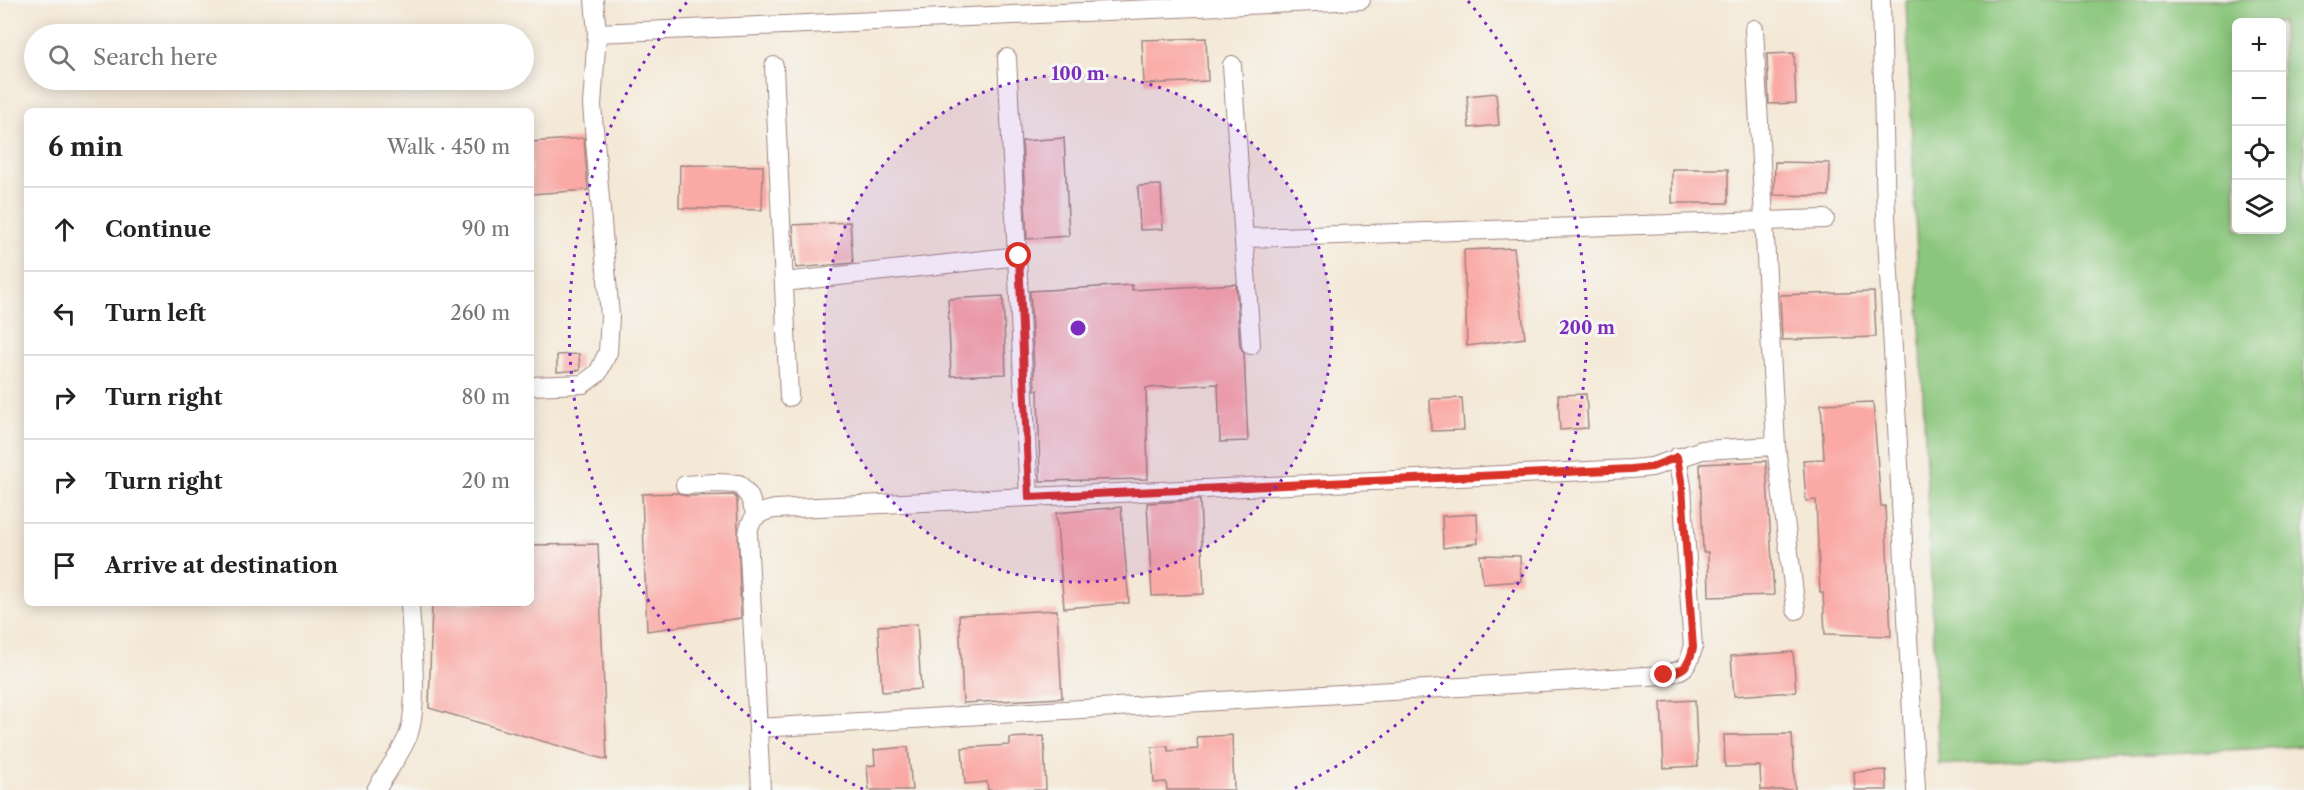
<!DOCTYPE html>
<meta charset="utf-8">
<style>
:root{--surface:#fff;--page:#f6f6f6;--text:#222;--muted:#767676;--line:#e0e0e0}
body{margin:0;font-family:"Libre Caslon Text",serif;background:var(--page);color:var(--text)}
.controls{position:absolute;right:18px;top:18px;display:grid;overflow:hidden;border-radius:9px;box-shadow:0 3px 15px #0003}
.controls button{width:54px;height:54px;display:grid;place-items:center;padding:0;border:0;border-bottom:2px solid var(--line);background:var(--surface);color:var(--text);font:30px sans-serif}
.stop{position:absolute;width:18px;height:18px;margin:-14px;border:4px solid #d93025;border-radius:50%;background:#fff}
.stop.end{background:#d93025;border-color:#fff;box-shadow:0 2px 6px #0008}
.list{margin:0;padding:0;list-style:none}
h2{display:flex;justify-content:space-between;align-items:center;height:78px;margin:0;padding:0 24px;font-size:26px}
h2 small{font-size:20px;font-weight:400;color:var(--muted)}
.list li{display:grid;grid-template-columns:39px 1fr auto;gap:18px;align-items:center;box-sizing:border-box;height:84px;padding:0 24px;border-top:2px solid var(--line)}
.list b{display:block;font-size:22px;white-space:nowrap}
.list em{font-size:20px;font-style:normal;color:var(--muted)}
.icon{flex:none;width:33px;height:33px;fill:none;stroke:currentColor;stroke-width:2;stroke-linecap:round;stroke-linejoin:round}
.map{position:relative;flex:none;width:2304px;height:790px;overflow:hidden}
.search{position:absolute;background:var(--surface);box-shadow:0 3px 15px #0003;left:24px;top:24px;width:510px;height:66px;display:flex;align-items:center;gap:15px;box-sizing:border-box;padding:0 21px;border-radius:33px;color:var(--muted);font-size:22px}
.panel{position:absolute;background:var(--surface);box-shadow:0 3px 15px #0003;left:24px;top:108px;width:510px;height:498px;border-radius:9px}
.map>svg:first-child{display:block}
.green{fill:#8ac67c;stroke:#6a7254;stroke-width:1.5;fill-rule:evenodd}
.building{fill:#faa9a5}
.lines{fill:none;stroke-linecap:round;stroke-linejoin:round}
.minor-casing{stroke:#9f8480;stroke-width:20}
.minor{stroke:#fff;stroke-width:18}
.route{stroke:#d93025;stroke-width:8}
.ring{fill:none;stroke:#7b2cbf;stroke-width:3;stroke-dasharray:3 6}
.centre{fill:#7b2cbf;stroke:#f6f6f2;stroke-width:3}
.ring-label{font-size:18px;text-anchor:middle;font-weight:bold;fill:#7b2cbf;stroke:#f6f6f2;stroke-width:6;stroke-linejoin:round;paint-order:stroke}
</style>
<div class="map">
<svg width="2304" height="790" viewBox="0 0 2304 790">
<rect width="100%" height="100%" fill="#f6f6f2"/>
<filter id="ink" filterUnits="userSpaceOnUse"><feTurbulence type="fractalNoise" baseFrequency=".0167" numOctaves="2"/><feDisplacementMap in="SourceGraphic" scale="12" xChannelSelector="R" yChannelSelector="G"/><feConvolveMatrix kernelMatrix="1 2 1 2 8 2 1 2 1" color-interpolation-filters="sRGB"/></filter>
<filter id="wash" filterUnits="userSpaceOnUse"><feTurbulence type="fractalNoise" baseFrequency=".008" numOctaves="4" result="noise"/><feDisplacementMap in="SourceGraphic" scale="24" xChannelSelector="R" yChannelSelector="G"/><feGaussianBlur stdDeviation="1.35" result="paint"/><feColorMatrix in="noise" values="0 0 0 0 0 0 0 0 0 0 0 0 0 0 0 0 0 1.4 0 .05"/><feComposite in="paint" operator="in"/></filter>
<g filter="url(#wash)">
<rect width="100%" height="100%" fill="#f4e8d6"/>
<path class="green" d="M1906 0H2304V746L1939 765ZM2236 22H2282V230H2236Z"/>
<g id="blocks">
<path class="building" d="M1206 38 1208 81 1144 84 1142 40Z
M1794 53 1796 103 1769 104 1767 54Z
M1496 93 1499 125 1469 128 1467 96Z
M584 138 588 190 531 194V142Z
M1064 138 1069 236 1027 239 1022 141Z
M1775 162 1830 163 1829 196 1774 195Z
M680 165 763 166 762 210 679 208Z
M1672 169H1728V203H1672Z
M1161 185 1163 229 1140 230 1138 186Z
M850 222 853 263 796 268 793 225Z
M1514 248 1525 338 1467 346 1464 250Z
M1236 284 1240 346 1244 353 1248 441 1220 442 1218 384 1146 388 1148 479 1040 481 1038 390H1035L1030 291 1132 285V290Z
M1874 292 1876 337 1782 340 1780 295Z
M1003 296 1006 374 951 376 948 299Z
M579 354 580 370 557 372V355Z
M1586 394 1588 428 1560 430 1558 395Z
M1462 398 1464 430 1431 431 1430 399Z
M1873 402 1881 506H1885L1891 636 1825 634 1823 593H1820L1816 500 1806 501 1803 460 1824 459 1821 404Z
M1766 461 1774 595 1709 597 1708 552H1703L1700 464Z
M678 493 686 496 734 495 737 499 741 618 647 631 642 494Z
M1200 500 1204 594 1152 596 1147 503Z
M1121 507 1129 603 1064 608 1056 513Z
M1477 514 1478 543 1443 548 1442 516Z
M598 544 607 760 429 708 432 603H531V545Z
M1480 555 1520 556 1521 581 1483 584Z
M1057 610 1062 698 963 703 959 615Z
M917 624 921 689 882 692 878 626Z
M1793 652 1796 692 1734 696 1731 656Z
M1695 700 1698 766 1664 768 1661 702Z
M1792 734 1795 790H1761L1760 766 1725 767 1724 735Z
M1232 735 1234 790H1167L1166 782 1154 783 1152 747 1168 746V751L1198 749 1197 737Z
M1044 736 1046 790H988L987 782 965 784 962 748 1010 745V738Z
M908 747 912 790H869L867 766 875 765 874 750Z
M1886 770 1887 790H1855L1854 772Z"/>
</g>
</g>
<g filter="url(#ink)">
<use href="#blocks" fill-opacity="0" stroke="#9f8480" stroke-width="1.5"/>
<g class="lines">
<defs>
<path id="minor" d="M594 0 597 33 1361 0
M1881 0 1886 216 1916 790
M1754 29 1776 446
M1007 58 1029 497
M1232 65 1251 345
M774 66 789 397
M1245 238 1825 219
M784 282 1019 256
M531 386 583 384 598 373 608 352 610 316 592 105 597 33
M685 485 715 483 739 484 749 496 756 515
M758 728 1664 675C1684 670 1688 669 1693 648L1682 487 1677 457
M376 790C386 773 399 756 407 738 420 710 411 636 410 603
M761 790 748 534C750 517 759 512 775 509L1631 469 1652 467 1702 450 1776 446 1796 610"/>
</defs>
<use href="#minor" class="minor-casing"/>
<use href="#minor" class="minor"/>
</g>
</g>
<g class="lines" filter="url(#ink)">
<path class="route" d="M1019 256 1029 497 1631 469 1652 467 1677 457 1682 487 1693 648C1688 669 1684 670 1664 675"/>
</g>
<circle cx="1078" cy="328" r="254" fill="#7b2cbf" fill-opacity=".12"/>
<g class="ring">
<circle cx="1078" cy="328" r="254"/>
<path d="M863 789A509 509 0 0 1 688 1M1468 1A509 509 0 0 1 1293 789"/>
</g>
<circle cx="1078" cy="328" r="9" class="centre"/>
<g class="ring-label">
<text x="1078" y="80">100 m</text>
<text x="1587" y="334">200 m</text>
</g>
</svg>
<div class="controls">
<button>+</button>
<button>−</button>
<button><svg class="icon" aria-label="locate" viewBox="0 0 24 24"><circle cx="12" cy="12" r="6"/><path d="M12 2v4M12 18v4M2 12h4M18 12h4"/></svg></button>
<button><svg class="icon" aria-label="layers" viewBox="0 0 24 24"><path d="M12 4l9 5-9 5-9-5zM3 14l9 5 9-5"/></svg></button>
</div>
<div class="stop" style="left:1019px;top:256px"></div>
<div class="stop end" style="left:1664px;top:675px"></div>
<div class="search"><svg class="icon" aria-label="search" viewBox="0 0 24 24"><circle cx="10" cy="10" r="6"/><path d="M15 15l6 6"/></svg>Search here</div>
<section class="panel">
<h2>6 min<small>Walk · 450 m</small></h2>
<ul class="list">
<li><svg class="icon" aria-label="ahead" viewBox="0 0 24 24"><path d="M12 20V5M6 11l6-6 6 6"/></svg><div><b>Continue</b></div><em>90 m</em></li>
<li><svg class="icon" aria-label="left" viewBox="0 0 24 24"><path d="M17 20v-9H6M10 6l-5 5 5 5"/></svg><div><b>Turn left</b></div><em>260 m</em></li>
<li><svg class="icon" aria-label="right" viewBox="0 0 24 24"><path d="M7 20v-9h11M14 6l5 5-5 5"/></svg><div><b>Turn right</b></div><em>80 m</em></li>
<li><svg class="icon" aria-label="right" viewBox="0 0 24 24"><path d="M7 20v-9h11M14 6l5 5-5 5"/></svg><div><b>Turn right</b></div><em>20 m</em></li>
<li><svg class="icon" aria-label="arrive" viewBox="0 0 24 24"><path d="M6 21V4h12l-3 4 3 4H6"/></svg><div><b>Arrive at destination</b></div></li>
</ul>
</section>
</div>
